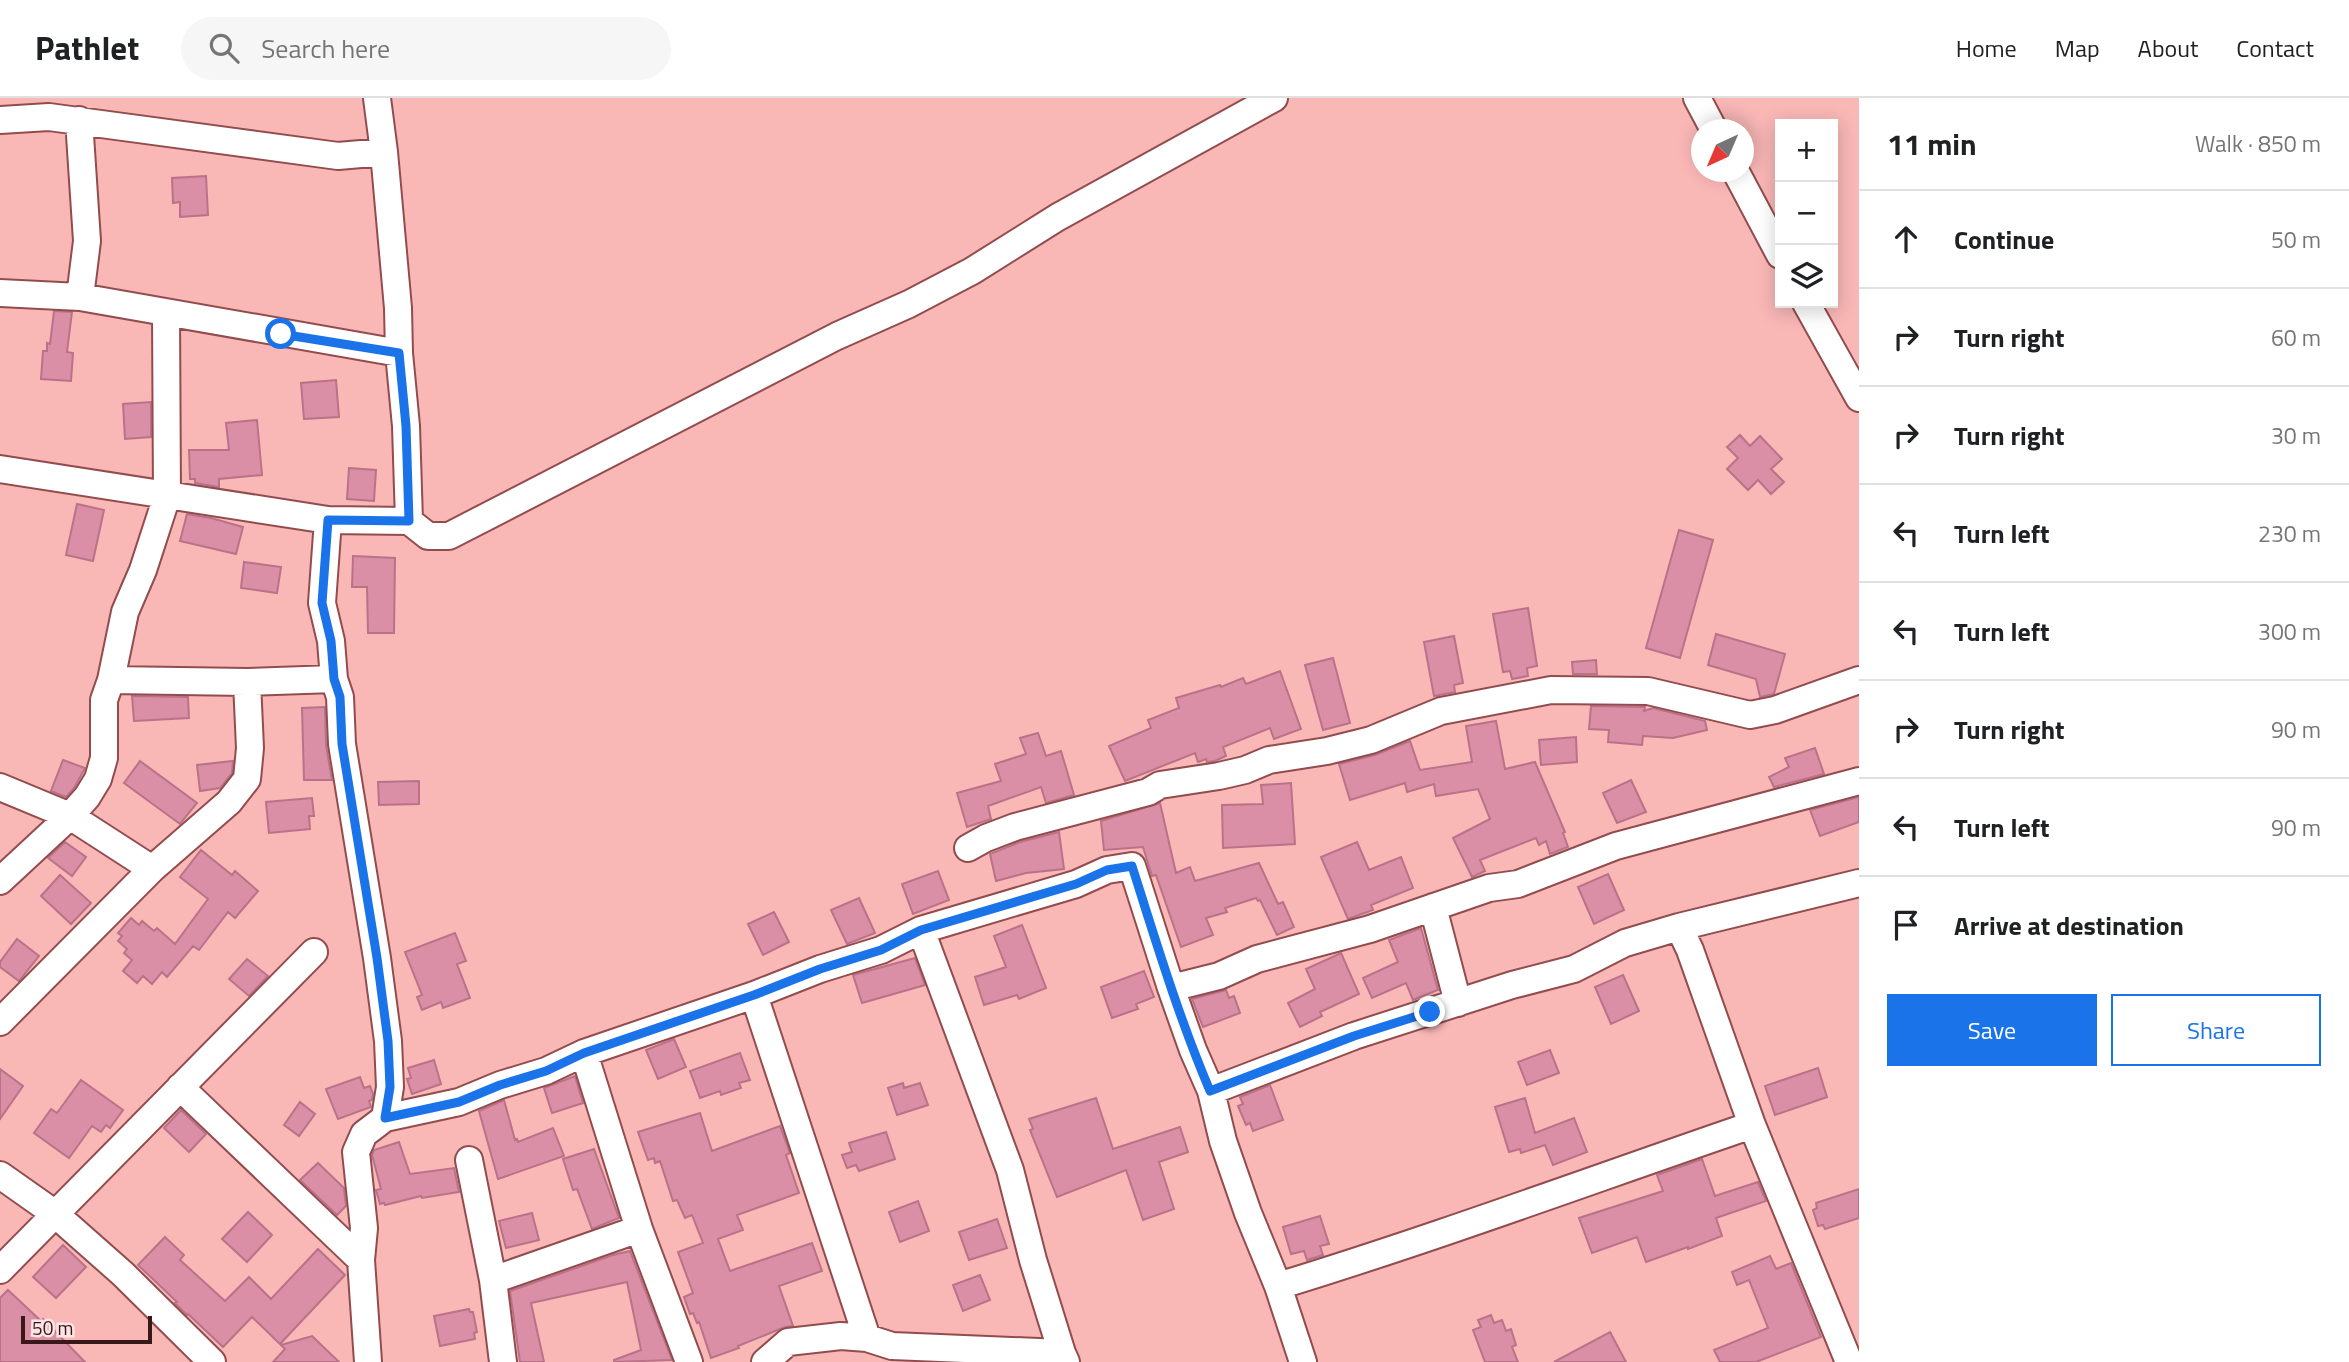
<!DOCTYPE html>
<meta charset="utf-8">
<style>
:root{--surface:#fff;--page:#f6f6f6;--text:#202124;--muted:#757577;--line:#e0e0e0;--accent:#1a73e8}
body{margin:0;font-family:"Titillium Web",sans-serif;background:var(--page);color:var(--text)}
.controls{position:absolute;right:21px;top:21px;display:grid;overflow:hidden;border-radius:0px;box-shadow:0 4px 18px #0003}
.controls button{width:63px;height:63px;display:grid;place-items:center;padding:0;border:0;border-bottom:2px solid var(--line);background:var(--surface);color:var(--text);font:35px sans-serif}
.compass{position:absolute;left:1691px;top:21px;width:63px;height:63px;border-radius:50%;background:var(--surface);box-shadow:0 4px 18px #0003;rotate:224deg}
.scale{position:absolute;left:21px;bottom:18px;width:131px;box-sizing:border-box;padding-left:7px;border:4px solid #37191a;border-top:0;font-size:19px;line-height:24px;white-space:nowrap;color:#37191a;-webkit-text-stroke:5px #fee4e3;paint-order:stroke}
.stop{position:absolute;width:21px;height:21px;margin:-16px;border:5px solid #1a73e8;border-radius:50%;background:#fff}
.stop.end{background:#1a73e8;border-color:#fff;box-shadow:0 2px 7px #0008}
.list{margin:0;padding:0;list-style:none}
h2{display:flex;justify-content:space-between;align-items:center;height:91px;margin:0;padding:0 28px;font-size:30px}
h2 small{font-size:23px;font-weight:400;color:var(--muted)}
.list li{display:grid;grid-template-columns:46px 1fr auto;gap:21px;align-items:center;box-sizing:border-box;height:98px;padding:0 28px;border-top:2px solid var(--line)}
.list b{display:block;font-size:26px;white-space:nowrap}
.list em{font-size:23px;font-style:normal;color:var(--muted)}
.actions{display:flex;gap:14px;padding:21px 28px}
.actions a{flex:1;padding:16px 0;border:2px solid var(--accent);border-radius:0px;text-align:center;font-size:24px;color:var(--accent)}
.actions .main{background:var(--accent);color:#fff}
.icon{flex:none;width:38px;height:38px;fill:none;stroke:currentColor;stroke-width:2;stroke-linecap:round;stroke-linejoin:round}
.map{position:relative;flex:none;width:1859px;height:1264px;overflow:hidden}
header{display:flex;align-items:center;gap:42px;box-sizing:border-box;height:98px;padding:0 35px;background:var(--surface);border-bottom:2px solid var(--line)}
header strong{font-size:33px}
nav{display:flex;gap:38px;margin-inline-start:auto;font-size:24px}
.search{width:490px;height:63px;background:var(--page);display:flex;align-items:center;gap:18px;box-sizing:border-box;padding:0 24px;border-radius:38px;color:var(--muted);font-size:26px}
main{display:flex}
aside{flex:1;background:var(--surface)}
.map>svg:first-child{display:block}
.building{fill:#da8fa6;stroke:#ba7289;stroke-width:2}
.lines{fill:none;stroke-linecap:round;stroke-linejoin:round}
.minor-casing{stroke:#934c4d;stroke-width:30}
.minor{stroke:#fff;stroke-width:26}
.route{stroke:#1a73e8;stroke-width:9}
</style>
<header>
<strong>Pathlet</strong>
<div class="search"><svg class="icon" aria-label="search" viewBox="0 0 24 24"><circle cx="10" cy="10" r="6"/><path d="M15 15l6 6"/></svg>Search here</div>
<nav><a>Home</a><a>Map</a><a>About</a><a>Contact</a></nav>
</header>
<main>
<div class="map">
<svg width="1859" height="1264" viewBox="0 0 1859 1264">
<rect width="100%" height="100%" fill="#f9b7b6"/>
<path class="building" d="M206 78 208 117 180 119V104L173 105 172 80Z
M54 213 72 214 67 254 73 255 71 283 41 281 43 253H47V245L50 246Z
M336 282 339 319 304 321 301 285Z
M151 304V339L125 341 123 306Z
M257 322 262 377 219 381V389L195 385V381H190L189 352H229L226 325Z
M1740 337 1750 348 1760 338 1782 361 1771 371 1784 384 1771 396 1758 382 1748 392 1727 371 1738 360 1727 349Z
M349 370 376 372 374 403 347 401Z
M77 406 104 412 93 463 66 457Z
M187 416 211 420 243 429 236 456 180 443Z
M1679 432 1713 442 1680 560 1646 550Z
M353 458 395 460 394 535H368L367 489H352Z
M244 464 281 469 277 495 241 490Z
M1528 510 1537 568 1527 570 1528 578 1512 581 1510 573 1503 574 1493 516Z
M1716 536 1785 556 1774 596 1760 599 1756 581 1708 567Z
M1454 538 1463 585 1454 587 1455 594 1434 598 1424 544Z
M1333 560 1350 625 1323 632 1305 567Z
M1596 562 1597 576H1573L1572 564Z
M1280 573 1301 631 1274 641 1270 630 1223 649 1226 658 1215 663 1207 664 1206 661 1198 664 1195 655 1125 683 1109 648 1151 630 1148 622 1179 610 1176 600 1220 587 1221 589 1243 580 1246 586Z
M132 598 188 599 189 620 134 623Z
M1591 608 1645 609 1644 613 1653 610 1705 623 1707 632 1673 640 1643 638 1642 647 1608 644 1609 632 1589 631Z
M325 609 326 647 332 682H304L302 610Z
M1496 623 1505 671 1535 664 1565 734 1563 735 1568 749 1550 756 1546 743 1539 747 1536 740 1480 762 1485 773 1472 779 1453 740 1490 721 1478 691 1436 698 1434 686 1407 694 1405 685 1350 702 1339 666 1375 657 1410 643 1420 672 1472 664 1466 628Z
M1038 635 1046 658 1061 653 1074 697 1046 705 1041 689 988 708 991 721 967 729 957 695 1001 683 995 666 1026 656 1020 640Z
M1576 639 1577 664 1541 667 1539 642Z
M1815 650 1824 676 1774 689 1769 679 1789 669 1785 660Z
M63 662 85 670 74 690 66 699 51 693Z
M140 663 197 705 180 726 124 685Z
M233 663 232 675 220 690 200 693 197 667Z
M1631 682 1646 714 1617 725 1603 695Z
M419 683V706L379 707 378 684Z
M1291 685 1295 746 1223 750 1222 707 1263 706 1261 687Z
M1859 699V724L1820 738 1810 712Z
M312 700 314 718H309L310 731 269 735 266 704Z
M1160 705 1176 775 1190 769 1195 783 1259 765 1278 806 1283 804 1294 829 1277 837 1260 802 1258 803 1256 800 1225 810 1227 814 1206 820 1213 837 1181 849 1156 777 1152 778 1143 749 1104 752 1101 723Z
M1059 734 1064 771 1026 775 996 783 990 756 1020 744Z
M65 744 86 759 72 778 48 760Z
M1357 744 1369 772 1401 759 1413 790 1371 807 1373 812 1348 821 1321 759Z
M201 752 232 777 235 773 258 793 235 820 228 814 199 852 193 848 167 879 162 874 152 886 143 878 137 885 123 873 132 862 124 855 127 851 118 843 122 838 118 835 131 820 139 827 142 823 154 833 157 830 175 846 208 801 180 779Z
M938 773 949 802 913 816 902 786Z
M1608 776 1624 812 1594 826 1578 789Z
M60 777 91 805 71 826 41 798Z
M859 800 875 835 847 846 831 812Z
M774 814 789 844 763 857 748 826Z
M1022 827 1046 890 1019 901 1017 897 984 907 975 879 1006 869 994 838Z
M1421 830 1438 892 1413 902 1406 885 1372 900 1363 880 1398 864 1389 842Z
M455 835 466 863 457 866 470 900 443 910 441 904 422 912 417 899 422 897 405 854Z
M17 841 39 858 19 883 0 869V864Z
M1341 855 1359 896 1320 914 1322 918 1300 929 1288 905 1315 891 1306 871Z
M915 860 925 887 862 905 853 877Z
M247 861 268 878 249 898 229 881Z
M1144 873 1154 899 1136 906 1138 911 1112 920 1101 889Z
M1623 877 1639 913 1611 926 1595 889Z
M1226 892 1229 900 1234 898 1240 915 1203 929 1192 901Z
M674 941 686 969 658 981 646 952Z
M1550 952 1559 975 1527 987 1518 964Z
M740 955 750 982 739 985 741 990 721 997 720 993 700 1000 690 973Z
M434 962 441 986 412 996 407 981 411 980 408 970Z
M1818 970 1827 999 1775 1017 1765 988Z
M0 971 23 988 0 1021Z
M575 978 583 1005 552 1015 544 990Z
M360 979 364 990 370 988 373 996 372 1002 369 1003 371 1009 338 1021 326 991Z
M81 982 123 1012 110 1030 106 1027 101 1034 92 1028 69 1060 34 1035 51 1011 57 1015Z
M903 985 904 990 920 985 928 1007 897 1017 888 990Z
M1270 987 1283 1022 1253 1033 1250 1025 1246 1027 1238 1008 1243 1006 1240 999Z
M1096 1000 1113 1051 1180 1029 1188 1054 1159 1064 1174 1111 1143 1122 1126 1072 1057 1099 1030 1032 1033 1031 1029 1021Z
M1525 1000 1535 1035 1574 1020 1587 1054 1553 1067 1545 1047 1521 1055 1520 1051 1509 1054 1495 1009Z
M504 1002 515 1042 517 1041 518 1044 553 1030 564 1058 498 1081 479 1013Z
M300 1004 315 1016 299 1038 284 1027Z
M181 1012 206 1036 189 1054 164 1030Z
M700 1015 712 1053 780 1028 790 1055 786 1057 799 1095 737 1117 743 1132 718 1141 730 1173 812 1145 822 1173 779 1188 793 1228 785 1229 738 1248 739 1250 711 1260 699 1224 697 1225 693 1215 690 1216 684 1199 693 1195 678 1154 703 1145 692 1117 685 1120 677 1102 673 1103 660 1063 655 1065 654 1060 648 1062 638 1034Z
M886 1034 895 1061 859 1073 856 1067 847 1070 842 1057 852 1054 849 1045Z
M399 1044 410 1076 454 1070 459 1094 422 1100 421 1098 385 1107 384 1105 380 1106 376 1092 381 1091 372 1057 374 1052Z
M594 1051 619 1120 592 1131 577 1091 573 1092 563 1061Z
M1702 1061 1715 1098 1758 1084 1766 1103 1716 1120 1722 1138 1688 1151V1149L1646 1164 1637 1139 1592 1155 1579 1120 1663 1093 1657 1077Z
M318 1065 344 1090 346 1108 337 1117 300 1082Z
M1859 1091V1120L1825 1131 1823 1127 1818 1128 1813 1112 1817 1110 1816 1105Z
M918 1103 929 1133 900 1144 889 1114Z
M248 1114 272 1137 247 1164 222 1141Z
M532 1115 539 1142 506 1150 499 1123Z
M1320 1118 1329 1146 1320 1148 1323 1157 1307 1162 1304 1153 1291 1156 1283 1129Z
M997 1121 1007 1150 969 1162 959 1134Z
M165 1139 184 1157 180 1162 225 1203 249 1179 271 1201 318 1151 345 1177 280 1246 252 1219 223 1249 188 1216 187 1217 175 1205 177 1204 138 1167Z
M63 1147 86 1169 56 1200 33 1179Z
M630 1153 672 1262 614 1264V1262L641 1252 627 1184 531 1205 544 1264H520L510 1193 613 1157Z
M1770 1158 1776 1171 1791 1165 1821 1239 1756 1264H1720L1714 1252 1768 1230 1749 1182 1737 1187 1732 1174Z
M980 1177 990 1202 963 1213 953 1187Z
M8 1192 41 1223 43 1221 85 1264H0V1200Z
M469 1211 470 1214H473L477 1234 474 1235 475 1241 440 1248 434 1218Z
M1491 1217 1494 1225 1502 1222 1506 1233 1511 1231 1516 1247 1512 1249 1518 1264H1485L1473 1232 1481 1229 1478 1222Z
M1610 1234 1626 1264H1554Z
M312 1238 339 1264H273L285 1251 281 1247Z"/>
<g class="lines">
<defs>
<path id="minor" d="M377 0 384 54 398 210 399 255 406 328 409 423
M1697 0 1714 32
M0 22 49 19 338 58 384 54
M79 22 87 143 80 199
M1736 74 1780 157
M0 195 80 199 399 255
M1806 205 1859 300
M0 371 328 422 409 423 428 438H449L837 238 909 206 972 173 1058 119 1274 0
M328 422 322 505 331 543 334 581 340 599 342 646 377 860 388 943 390 989 385 1020 364 1036 356 1054 364 1130 361 1162 368 1264
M111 582 247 584 334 581
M0 689 70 718 152 771
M968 750 986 740 1015 729 1148 694 1160 687 1219 678 1245 672 1269 662 1327 653 1371 642 1441 613 1551 592 1648 593 1750 617 1775 612 1859 582
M0 783 70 718 87 699 98 681 104 660V602L111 582 125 514 143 472 167 398 166 215
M1433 809 1458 905
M1679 829 1690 852 1752 1027 1849 1264
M921 832 1010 1072 1033 1162 1062 1255 1066 1264
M1171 890 1219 878 1257 861 1370 831 1489 790 1518 786 1616 748 1859 683
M754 897 867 1240
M0 924 152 771 229 704 247 681 250 650 247 584
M584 955 639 1131 689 1264
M180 989 361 1162
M1211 993 1354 938 1512 887 1574 871 1625 845 1679 829 1859 785
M385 1020 459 1004 500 987 546 973 584 955 754 897 820 871 881 852 921 832 1076 786 1107 772 1132 768 1171 890 1193 952 1211 993 1223 1043 1248 1115 1278 1188 1303 1264
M469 1062 493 1182 503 1264
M0 1077 54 1115 123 1176 212 1264
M0 1172 314 854
M493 1182 639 1131
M1278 1188C1438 1139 1594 1081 1752 1027
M765 1264 788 1244 841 1238 867 1240 892 1248 1062 1255"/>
</defs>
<use href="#minor" class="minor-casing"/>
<use href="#minor" class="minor"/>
</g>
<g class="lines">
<path class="route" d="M281 236 399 255 406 328 409 423 328 422 322 505 331 543 334 581 340 599 342 646 377 860 388 943 390 989 385 1020 459 1004 500 987 546 973 584 955 754 897 820 871 881 852 921 832 1076 786 1107 772 1132 768C1156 844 1179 920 1210 993L1354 938 1430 914"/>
</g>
</svg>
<div class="controls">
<button>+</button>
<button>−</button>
<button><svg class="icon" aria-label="layers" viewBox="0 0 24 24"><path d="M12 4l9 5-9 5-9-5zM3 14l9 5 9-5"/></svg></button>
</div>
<svg class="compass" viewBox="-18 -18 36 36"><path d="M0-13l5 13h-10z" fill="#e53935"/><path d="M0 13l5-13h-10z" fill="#757577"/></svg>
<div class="scale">50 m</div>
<div class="stop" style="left:281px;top:236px"></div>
<div class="stop end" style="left:1430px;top:914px"></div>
</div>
<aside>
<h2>11 min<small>Walk · 850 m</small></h2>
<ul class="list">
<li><svg class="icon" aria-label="ahead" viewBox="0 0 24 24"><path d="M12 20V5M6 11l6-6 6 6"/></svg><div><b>Continue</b></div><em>50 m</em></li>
<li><svg class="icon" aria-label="right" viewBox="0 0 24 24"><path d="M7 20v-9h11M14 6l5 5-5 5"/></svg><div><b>Turn right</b></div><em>60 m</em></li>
<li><svg class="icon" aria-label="right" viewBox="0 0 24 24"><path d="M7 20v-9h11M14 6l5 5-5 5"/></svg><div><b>Turn right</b></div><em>30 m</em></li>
<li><svg class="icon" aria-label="left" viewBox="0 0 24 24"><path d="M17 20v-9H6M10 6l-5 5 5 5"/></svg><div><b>Turn left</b></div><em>230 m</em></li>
<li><svg class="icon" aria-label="left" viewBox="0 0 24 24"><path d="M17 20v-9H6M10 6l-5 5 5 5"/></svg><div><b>Turn left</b></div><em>300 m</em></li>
<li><svg class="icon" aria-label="right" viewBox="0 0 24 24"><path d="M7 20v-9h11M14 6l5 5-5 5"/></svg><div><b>Turn right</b></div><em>90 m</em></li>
<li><svg class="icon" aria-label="left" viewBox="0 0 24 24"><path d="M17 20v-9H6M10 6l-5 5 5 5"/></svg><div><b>Turn left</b></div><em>90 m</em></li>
<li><svg class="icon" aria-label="arrive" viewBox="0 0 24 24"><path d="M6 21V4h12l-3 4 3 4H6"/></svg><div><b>Arrive at destination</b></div></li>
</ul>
<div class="actions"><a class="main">Save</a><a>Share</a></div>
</aside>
</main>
